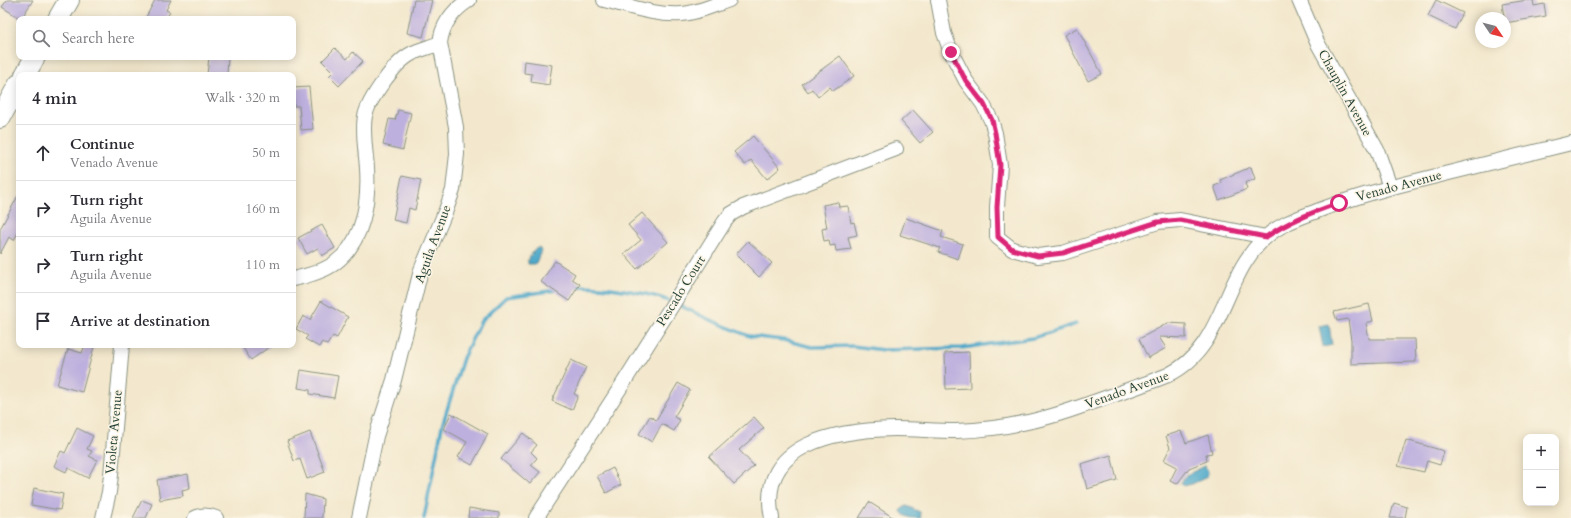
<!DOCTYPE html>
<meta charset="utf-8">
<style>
:root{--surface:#fff;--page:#f2f2f3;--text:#2b2b33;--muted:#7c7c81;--line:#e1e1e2}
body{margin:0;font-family:Cardo,serif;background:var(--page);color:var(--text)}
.controls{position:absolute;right:12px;bottom:12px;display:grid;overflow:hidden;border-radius:8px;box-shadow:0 2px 10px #0003}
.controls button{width:36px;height:36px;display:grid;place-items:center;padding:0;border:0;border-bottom:1px solid var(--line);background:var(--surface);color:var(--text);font:20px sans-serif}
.compass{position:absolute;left:1475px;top:12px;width:36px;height:36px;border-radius:50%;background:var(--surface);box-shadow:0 2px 10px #0003;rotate:125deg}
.stop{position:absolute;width:12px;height:12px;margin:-9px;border:3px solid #db2777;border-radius:50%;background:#fff}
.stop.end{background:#db2777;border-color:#fff;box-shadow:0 1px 4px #0008}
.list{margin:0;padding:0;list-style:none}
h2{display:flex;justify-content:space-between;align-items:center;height:52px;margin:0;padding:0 16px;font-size:17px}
h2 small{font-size:13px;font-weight:400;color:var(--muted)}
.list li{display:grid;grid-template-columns:26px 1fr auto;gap:12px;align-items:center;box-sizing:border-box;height:56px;padding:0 16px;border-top:1px solid var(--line)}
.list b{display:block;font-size:15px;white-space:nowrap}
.list p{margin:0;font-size:13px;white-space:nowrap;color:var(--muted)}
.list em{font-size:13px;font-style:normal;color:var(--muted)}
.icon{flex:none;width:22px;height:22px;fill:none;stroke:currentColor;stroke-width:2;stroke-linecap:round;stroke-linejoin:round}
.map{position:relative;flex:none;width:1571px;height:518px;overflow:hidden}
.search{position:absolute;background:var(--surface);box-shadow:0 2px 10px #0003;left:16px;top:16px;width:280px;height:44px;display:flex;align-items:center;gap:10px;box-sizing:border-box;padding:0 14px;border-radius:8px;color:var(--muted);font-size:15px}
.panel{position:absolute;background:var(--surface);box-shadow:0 2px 10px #0003;left:16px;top:72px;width:280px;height:276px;border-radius:8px}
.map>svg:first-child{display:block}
.water{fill:#4ba7c9;stroke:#35727e}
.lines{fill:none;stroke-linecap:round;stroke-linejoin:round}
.stream{stroke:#4ba7c9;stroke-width:3.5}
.building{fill:#beb0de}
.street-casing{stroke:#899280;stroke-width:16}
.secondary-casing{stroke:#899280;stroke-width:22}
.street{stroke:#fff;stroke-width:14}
.secondary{stroke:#fff;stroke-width:20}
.route{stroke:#db2777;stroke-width:5}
.labels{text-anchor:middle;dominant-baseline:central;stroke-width:3;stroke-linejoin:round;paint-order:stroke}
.street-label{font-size:13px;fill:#1f3d34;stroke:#fcf5e5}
</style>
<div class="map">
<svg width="1571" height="518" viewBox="0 0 1571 518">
<rect width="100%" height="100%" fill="#fcf5e5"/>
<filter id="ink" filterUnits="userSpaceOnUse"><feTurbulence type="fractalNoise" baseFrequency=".025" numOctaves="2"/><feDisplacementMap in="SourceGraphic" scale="8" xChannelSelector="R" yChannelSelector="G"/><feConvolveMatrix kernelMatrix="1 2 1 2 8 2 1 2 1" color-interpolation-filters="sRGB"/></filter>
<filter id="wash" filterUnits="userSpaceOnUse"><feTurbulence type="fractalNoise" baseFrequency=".012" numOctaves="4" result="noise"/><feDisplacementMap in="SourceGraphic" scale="16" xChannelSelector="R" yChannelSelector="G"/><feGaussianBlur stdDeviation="0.9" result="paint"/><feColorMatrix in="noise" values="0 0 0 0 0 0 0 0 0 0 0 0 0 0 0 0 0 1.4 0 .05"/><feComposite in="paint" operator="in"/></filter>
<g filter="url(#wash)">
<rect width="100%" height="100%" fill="#f3e8cd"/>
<path class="water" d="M539 248 541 250V254L535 264H528V259L535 249Z
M1329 324 1332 345 1323 347 1319 326Z
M1205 466 1208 471 1207 477 1192 484 1183 486 1181 483 1186 475Z
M907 506 920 512 921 518C913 518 904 518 901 511L903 508Z"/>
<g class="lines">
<path class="stream" d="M575 287C594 284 653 293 671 302
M677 304 708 319 749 336 783 340 812 347 853 346 883 350 962 348 1033 338 1076 324
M424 518 442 426 463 358 481 321 506 297 557 290"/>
</g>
<g id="blocks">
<path class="building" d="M7 0H33L21 19 2 7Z
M155 0H171L166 10 170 12 166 19H145Z
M414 0H432L423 37 407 33Z
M1436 0 1463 13 1455 29 1428 16Z
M1528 0H1533L1534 6 1544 4 1546 16 1505 23 1502 4Z
M1077 28 1102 74 1088 81 1064 35Z
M335 48 347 59 353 52 363 61 339 86 329 76 333 72 322 61Z
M840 56 854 76 833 91 830 87 818 97 812 89 808 92 802 84Z
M209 57 228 58 227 75H207Z
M525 61 552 65 549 85 531 82 532 74 524 73Z
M309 87 313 129 301 130 299 106H294L293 88Z
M398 110 411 113 403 150 383 145 389 119 395 120Z
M913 110 933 132 920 143 901 121Z
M753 136 780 168 767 179 751 160 745 165 734 152Z
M1251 167 1255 179 1245 183 1247 189 1219 200 1214 186 1222 183 1220 180Z
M402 176 421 180 415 210 409 208 406 223 393 220Z
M19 194V231L14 240 9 237 0 254V229Z
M838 202 839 207 848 206 851 223 854 222 857 235 848 237 851 249 836 251 835 245 830 246 829 240 824 241 822 229 827 228 823 205Z
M642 213 668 242 637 269 624 254 641 240 628 225Z
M906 218 943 231 941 237 963 244 958 259 938 252 940 248 900 235Z
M322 225 335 248 322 256 318 248 307 254 298 238Z
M748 241 772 263 759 277 736 254Z
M555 261 575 274 572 279 580 284 569 301 541 282Z
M321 301 348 317 337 338 333 336 327 345 322 342 319 347 305 339 308 336 296 329 303 316 310 320Z
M1369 304 1373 321 1366 323 1369 339H1415L1416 362 1351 364V340L1348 319 1337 321 1334 312Z
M1168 323 1186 324V338L1159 337 1166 348 1148 358 1139 339Z
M85 345 94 347 82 392 57 385 68 349 82 353Z
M241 345H272L251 360Z
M969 352 970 388 946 389 945 353Z
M571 360 586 367 574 394 578 396 572 410 552 401Z
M301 370 338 376 334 398 310 394V390L298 388Z
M678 383 690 390 674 417 680 420 674 431 662 424 652 442 639 434 650 416 656 420Z
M451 413 488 434 472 465 458 457 467 442 444 429Z
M754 417 764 428 739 450 754 466 734 484 709 457Z
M77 428 93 436 87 449 92 451 89 456 97 460 88 478 68 468 66 472 54 466 61 451 65 453Z
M1181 431 1186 443 1208 435 1212 453 1206 454 1207 461 1189 468 1177 484 1170 481 1177 467 1164 460 1170 448 1166 436Z
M310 432 325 472 307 479 300 459 294 461 287 441Z
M523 433 537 445 531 452 537 458 531 465 540 472 530 484 501 459Z
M1406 440 1444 451 1440 465 1427 461 1424 472 1398 466Z
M1111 455 1117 480 1087 489 1081 464Z
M613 468 621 485 606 493 597 476Z
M188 474 190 488 182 490 183 496 160 500 157 480Z
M34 488 63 494 60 510 31 505Z
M305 494 323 499 322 518H304Z
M142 500 152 504 146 518H133Z
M869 502 894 518H859Z
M1394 503 1407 507 1405 518H1390Z
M469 508 499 513V518H468Z"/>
</g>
</g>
<g filter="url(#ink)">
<use href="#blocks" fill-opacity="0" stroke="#899280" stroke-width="1"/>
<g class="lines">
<defs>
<path id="street" d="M604 0C629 6 656 16 682 14 698 13 714 5 729 0
M938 0 944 33 951 52 966 81 983 104 991 120 995 133 1000 165 997 207V237L1012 249 1038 256 1063 253 1158 222 1180 220 1266 237
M1299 0 1317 42 1377 150 1390 187
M293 279C307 276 324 271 335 263 364 241 369 201 367 168 366 153 362 131 365 116 369 99 395 62 411 54 420 49 431 47 440 43
M103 518 109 492 111 475 122 345
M195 518C202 514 209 515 216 518
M359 518 376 436 394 380 421 270 446 210 453 190 457 154 456 127 440 43C442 24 452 11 469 0
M536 518 624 382 725 221 731 214 743 207 896 149
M772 518C756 442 839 430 895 429 915 429 935 431 956 431 978 430 1000 428 1022 423 1046 419 1069 411 1091 403 1117 394 1143 385 1168 375 1225 348 1222 275 1266 237 1280 224 1299 218 1317 211 1348 199 1380 190 1412 182 1465 169 1518 156 1571 143"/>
<path id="secondary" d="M58 19 69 0
M25 75 35 57
M0 118 19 84"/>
</defs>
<use href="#street" class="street-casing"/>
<use href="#secondary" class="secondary-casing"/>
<use href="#street" class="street"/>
<use href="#secondary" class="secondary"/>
</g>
</g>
<g class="lines" filter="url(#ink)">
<path class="route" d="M951 52 966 81 984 104 992 120 995 133 1000 165 997 207 998 237 1012 249 1038 256 1063 253 1158 222 1180 220 1266 237C1289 221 1313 212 1339 203"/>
</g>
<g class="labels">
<g class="street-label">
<text transform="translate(1345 93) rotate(61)">Chauplin Avenue</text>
<text transform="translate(1399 186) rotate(-15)">Venado Avenue</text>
<text transform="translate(433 244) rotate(-70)">Aguila Avenue</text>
<text transform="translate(681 291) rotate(-58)">Pescado Court</text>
<text transform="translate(1127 390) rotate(-20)">Venado Avenue</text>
<text transform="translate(114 432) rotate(-85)">Violeta Avenue</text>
</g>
</g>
</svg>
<div class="controls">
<button>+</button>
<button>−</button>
</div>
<svg class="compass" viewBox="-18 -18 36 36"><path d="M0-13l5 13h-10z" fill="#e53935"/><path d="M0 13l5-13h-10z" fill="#7c7c81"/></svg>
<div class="stop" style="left:1339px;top:203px"></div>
<div class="stop end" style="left:951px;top:52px"></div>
<div class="search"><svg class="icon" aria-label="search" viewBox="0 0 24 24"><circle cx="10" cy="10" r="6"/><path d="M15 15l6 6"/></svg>Search here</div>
<section class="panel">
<h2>4 min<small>Walk · 320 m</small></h2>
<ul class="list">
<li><svg class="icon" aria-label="ahead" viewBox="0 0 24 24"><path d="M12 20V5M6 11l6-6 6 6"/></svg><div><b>Continue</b><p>Venado Avenue</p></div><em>50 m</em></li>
<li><svg class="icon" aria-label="right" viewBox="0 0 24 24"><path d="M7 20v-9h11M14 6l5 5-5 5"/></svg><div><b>Turn right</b><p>Aguila Avenue</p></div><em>160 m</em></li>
<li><svg class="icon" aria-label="right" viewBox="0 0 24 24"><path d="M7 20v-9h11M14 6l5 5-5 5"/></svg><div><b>Turn right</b><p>Aguila Avenue</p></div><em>110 m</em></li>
<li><svg class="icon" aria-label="arrive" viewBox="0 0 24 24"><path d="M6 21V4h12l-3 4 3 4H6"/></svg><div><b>Arrive at destination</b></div></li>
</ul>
</section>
</div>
